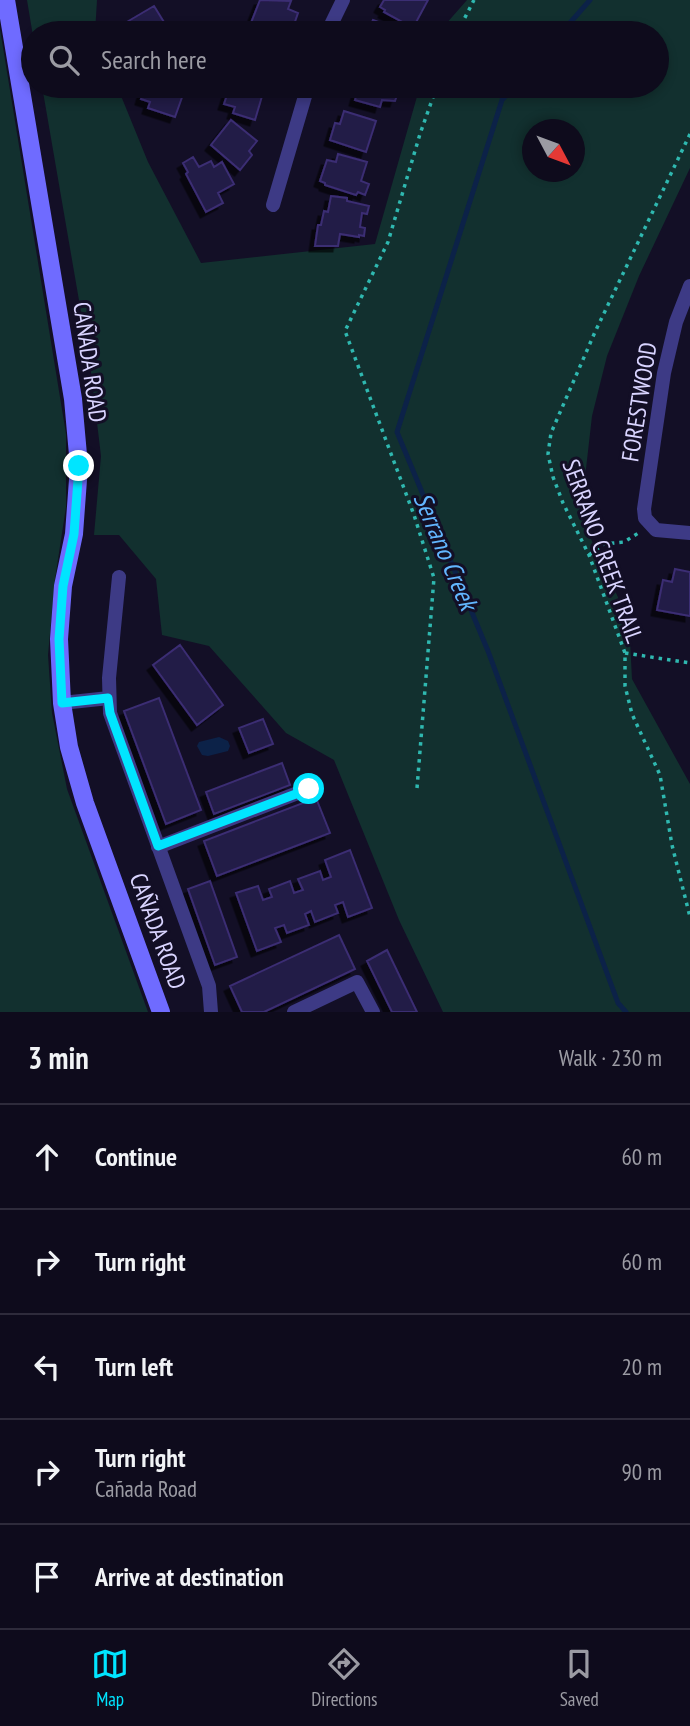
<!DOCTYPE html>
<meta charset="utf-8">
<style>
:root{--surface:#0e0b1c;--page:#1c1929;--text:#f1f3f6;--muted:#9b9ba3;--line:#2e2b3b;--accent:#00e5ff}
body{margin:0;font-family:"PT Sans Narrow",sans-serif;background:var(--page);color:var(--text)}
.compass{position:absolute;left:522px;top:119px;width:63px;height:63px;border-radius:50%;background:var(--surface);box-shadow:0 4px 10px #0003;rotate:131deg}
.stop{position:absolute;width:21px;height:21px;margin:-16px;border:5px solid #00e5ff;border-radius:50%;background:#fff}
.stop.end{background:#00e5ff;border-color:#fff;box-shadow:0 2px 7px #0008}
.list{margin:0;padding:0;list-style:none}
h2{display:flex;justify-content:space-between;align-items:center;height:91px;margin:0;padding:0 28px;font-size:30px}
h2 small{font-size:23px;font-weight:400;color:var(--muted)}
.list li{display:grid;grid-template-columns:46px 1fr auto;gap:21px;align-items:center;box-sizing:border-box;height:105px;padding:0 28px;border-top:2px solid var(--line)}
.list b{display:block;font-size:26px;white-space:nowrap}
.list p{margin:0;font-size:23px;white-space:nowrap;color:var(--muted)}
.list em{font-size:23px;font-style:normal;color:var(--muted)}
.icon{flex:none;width:38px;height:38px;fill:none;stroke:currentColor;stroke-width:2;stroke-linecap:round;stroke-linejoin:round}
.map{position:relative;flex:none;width:690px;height:1012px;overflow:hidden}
.search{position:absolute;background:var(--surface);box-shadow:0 4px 10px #0003;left:21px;right:21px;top:21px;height:77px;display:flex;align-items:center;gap:18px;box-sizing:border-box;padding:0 24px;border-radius:38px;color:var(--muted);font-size:26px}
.sheet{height:616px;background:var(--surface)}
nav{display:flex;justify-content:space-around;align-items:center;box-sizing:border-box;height:98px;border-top:2px solid var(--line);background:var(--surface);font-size:19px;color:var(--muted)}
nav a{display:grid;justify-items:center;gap:4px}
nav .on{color:var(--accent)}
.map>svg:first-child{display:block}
.green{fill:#12302f;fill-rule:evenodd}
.water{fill:#0c2248}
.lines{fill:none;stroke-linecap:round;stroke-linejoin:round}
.stream{stroke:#0c2248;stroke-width:5}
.building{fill:#241b47;stroke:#3b2d73;stroke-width:2;filter:url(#shadow)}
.path{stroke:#2fb8b0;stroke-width:3.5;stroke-dasharray:3.5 5;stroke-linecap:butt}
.street{stroke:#3d3a85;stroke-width:14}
.secondary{stroke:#6f6bff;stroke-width:18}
.route{stroke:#00e5ff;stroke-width:9}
.labels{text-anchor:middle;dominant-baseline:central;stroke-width:6;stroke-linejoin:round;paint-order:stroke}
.street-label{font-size:24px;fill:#d9d4ff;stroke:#130f26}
.water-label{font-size:26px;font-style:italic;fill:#62b6ff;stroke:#130f26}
</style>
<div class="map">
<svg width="690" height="1012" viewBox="0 0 690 1012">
<defs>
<filter id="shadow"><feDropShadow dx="-5.5" dy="5.5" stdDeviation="0" flood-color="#0009"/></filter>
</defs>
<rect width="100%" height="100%" fill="#130f26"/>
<path class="green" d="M27 0H97L95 33H33V36Z
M467 0H690V168L639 276 607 356 592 416 582 504 591 539 629 621 632 679 690 784V1012H443L399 920 334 760 286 733 209 646 162 635 156 579 119 535H94L101 456 90 364 42 86H117L148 162 201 263 375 244 420 86H657V33H438ZM532 130H574V172H532Z
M0 29 66 434V507L55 579 48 655 52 713 67 789 148 1012H0Z"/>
<path class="water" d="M219 737 228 741 230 746 228 751 208 756 202 755 197 746 199 742Z"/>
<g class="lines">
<path class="stream" d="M561 33 590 0
M515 86 502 100 397 432 488 651 618 1003 626 1012"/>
</g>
<path class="building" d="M260 0 291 1 288 9 298 13 291 33H279L251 23Z
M384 0H428L413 28 384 12 385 10 380 7Z
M154 6 167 27 161 31 163 33H124L120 26Z
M373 20 398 29 397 32 401 33H373L374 30 369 28Z
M145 86H186L175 117 148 108 150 102 141 99Z
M230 86H265L255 120 233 113 235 107 224 104Z
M359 86H406L404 90 399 89 395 101 382 100 380 107 355 100Z
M344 111 376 121 366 152 330 140 335 123 340 124Z
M231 120 257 141 249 151 252 155 240 170 211 145Z
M338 154 367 162 361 181 369 184 365 195 358 192 356 195 325 185V183L320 181 327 160 336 162Z
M193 157 199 167 211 161 214 167 222 162 234 184 218 193 223 203 206 212 186 174 188 172 183 163Z
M331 196 347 198V201L369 206 367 214 362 213 360 227 365 228 364 236 359 235V237L340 234 338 246H315L318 225H321L324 211 328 212Z
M675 569 690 572V616L657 610 663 580 672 582Z
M180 645 223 705 197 725 153 665Z
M159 698 201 810 166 824 124 711Z
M263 719 273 744 249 753 239 728Z
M282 763 290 785 214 814 206 792Z
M316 798 330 833 217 876 204 841Z
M350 850 372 908 348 917 343 902 335 905 338 913 315 922 311 911 305 914 309 925 287 933 284 925 275 928 281 942 257 951 236 893 258 886 263 900 272 897 269 889 290 881 294 893 303 890 298 879 320 871 323 880 331 877 325 860Z
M210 881 237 957 215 965 188 889Z
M339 935 355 969 264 1012H242L230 986Z
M387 950 417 1012H392L367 961Z"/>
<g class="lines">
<path class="path" d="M457 33 474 0
M690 134 595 332 551 433 548 454 553 477 563 503 589 555 625 653V686L632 714 660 775 672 845 690 917
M589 555 604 544 624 542 640 532
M625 653 690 663
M417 788 434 578 414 515 345 331 388 242 420 134 437 86"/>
<path class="street" d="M327 33 343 0
M273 205 308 86
M690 286 676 322 664 373 644 509 645 518 656 530 690 533
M119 577 109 678 110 713 209 986 211 1012
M62 703 109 698
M158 847 308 789
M294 1012 357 982 373 1012"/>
<path class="secondary" d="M6 0 73 399 79 466 74 534 63 586 59 639 62 703 69 747 85 803 161 1012"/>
</g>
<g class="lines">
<path class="route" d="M79 466 74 534 63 586 59 639 62 703 108 698 110 713 158 846 309 789"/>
</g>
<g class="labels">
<g class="street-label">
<text transform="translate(90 362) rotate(82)">CAÑADA ROAD</text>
<text transform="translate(639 402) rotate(-81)">FORESTWOOD</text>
<text transform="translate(603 551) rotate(70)">SERRANO CREEK TRAIL</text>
<text transform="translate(158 931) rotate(70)">CAÑADA ROAD</text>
</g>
<g class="water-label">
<text transform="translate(446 551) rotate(67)">Serrano Creek</text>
</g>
</g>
</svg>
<svg class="compass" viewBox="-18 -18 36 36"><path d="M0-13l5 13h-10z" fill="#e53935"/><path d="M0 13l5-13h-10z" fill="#9b9ba3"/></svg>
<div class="stop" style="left:309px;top:789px"></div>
<div class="stop end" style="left:79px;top:466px"></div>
<div class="search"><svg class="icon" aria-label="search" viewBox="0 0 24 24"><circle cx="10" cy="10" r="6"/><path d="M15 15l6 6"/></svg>Search here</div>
</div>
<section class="sheet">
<h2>3 min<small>Walk · 230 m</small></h2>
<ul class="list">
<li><svg class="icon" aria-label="ahead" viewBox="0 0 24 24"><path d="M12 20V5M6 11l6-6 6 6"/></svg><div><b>Continue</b></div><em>60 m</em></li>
<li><svg class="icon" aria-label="right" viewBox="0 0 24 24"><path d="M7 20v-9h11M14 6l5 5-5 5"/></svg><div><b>Turn right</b></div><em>60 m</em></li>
<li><svg class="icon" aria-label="left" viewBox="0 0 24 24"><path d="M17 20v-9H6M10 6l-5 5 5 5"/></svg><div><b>Turn left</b></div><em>20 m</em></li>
<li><svg class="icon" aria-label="right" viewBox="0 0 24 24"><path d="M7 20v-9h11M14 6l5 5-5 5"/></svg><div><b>Turn right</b><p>Cañada Road</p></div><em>90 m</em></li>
<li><svg class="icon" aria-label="arrive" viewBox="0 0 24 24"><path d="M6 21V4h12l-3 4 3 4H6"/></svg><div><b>Arrive at destination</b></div></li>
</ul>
</section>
<nav>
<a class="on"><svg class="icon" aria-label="map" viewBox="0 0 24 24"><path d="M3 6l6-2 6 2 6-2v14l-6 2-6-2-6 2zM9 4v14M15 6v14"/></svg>Map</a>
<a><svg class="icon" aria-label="directions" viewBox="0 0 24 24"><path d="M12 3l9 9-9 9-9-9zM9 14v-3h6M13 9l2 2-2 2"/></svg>Directions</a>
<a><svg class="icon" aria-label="saved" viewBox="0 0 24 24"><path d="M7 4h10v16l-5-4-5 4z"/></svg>Saved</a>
</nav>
